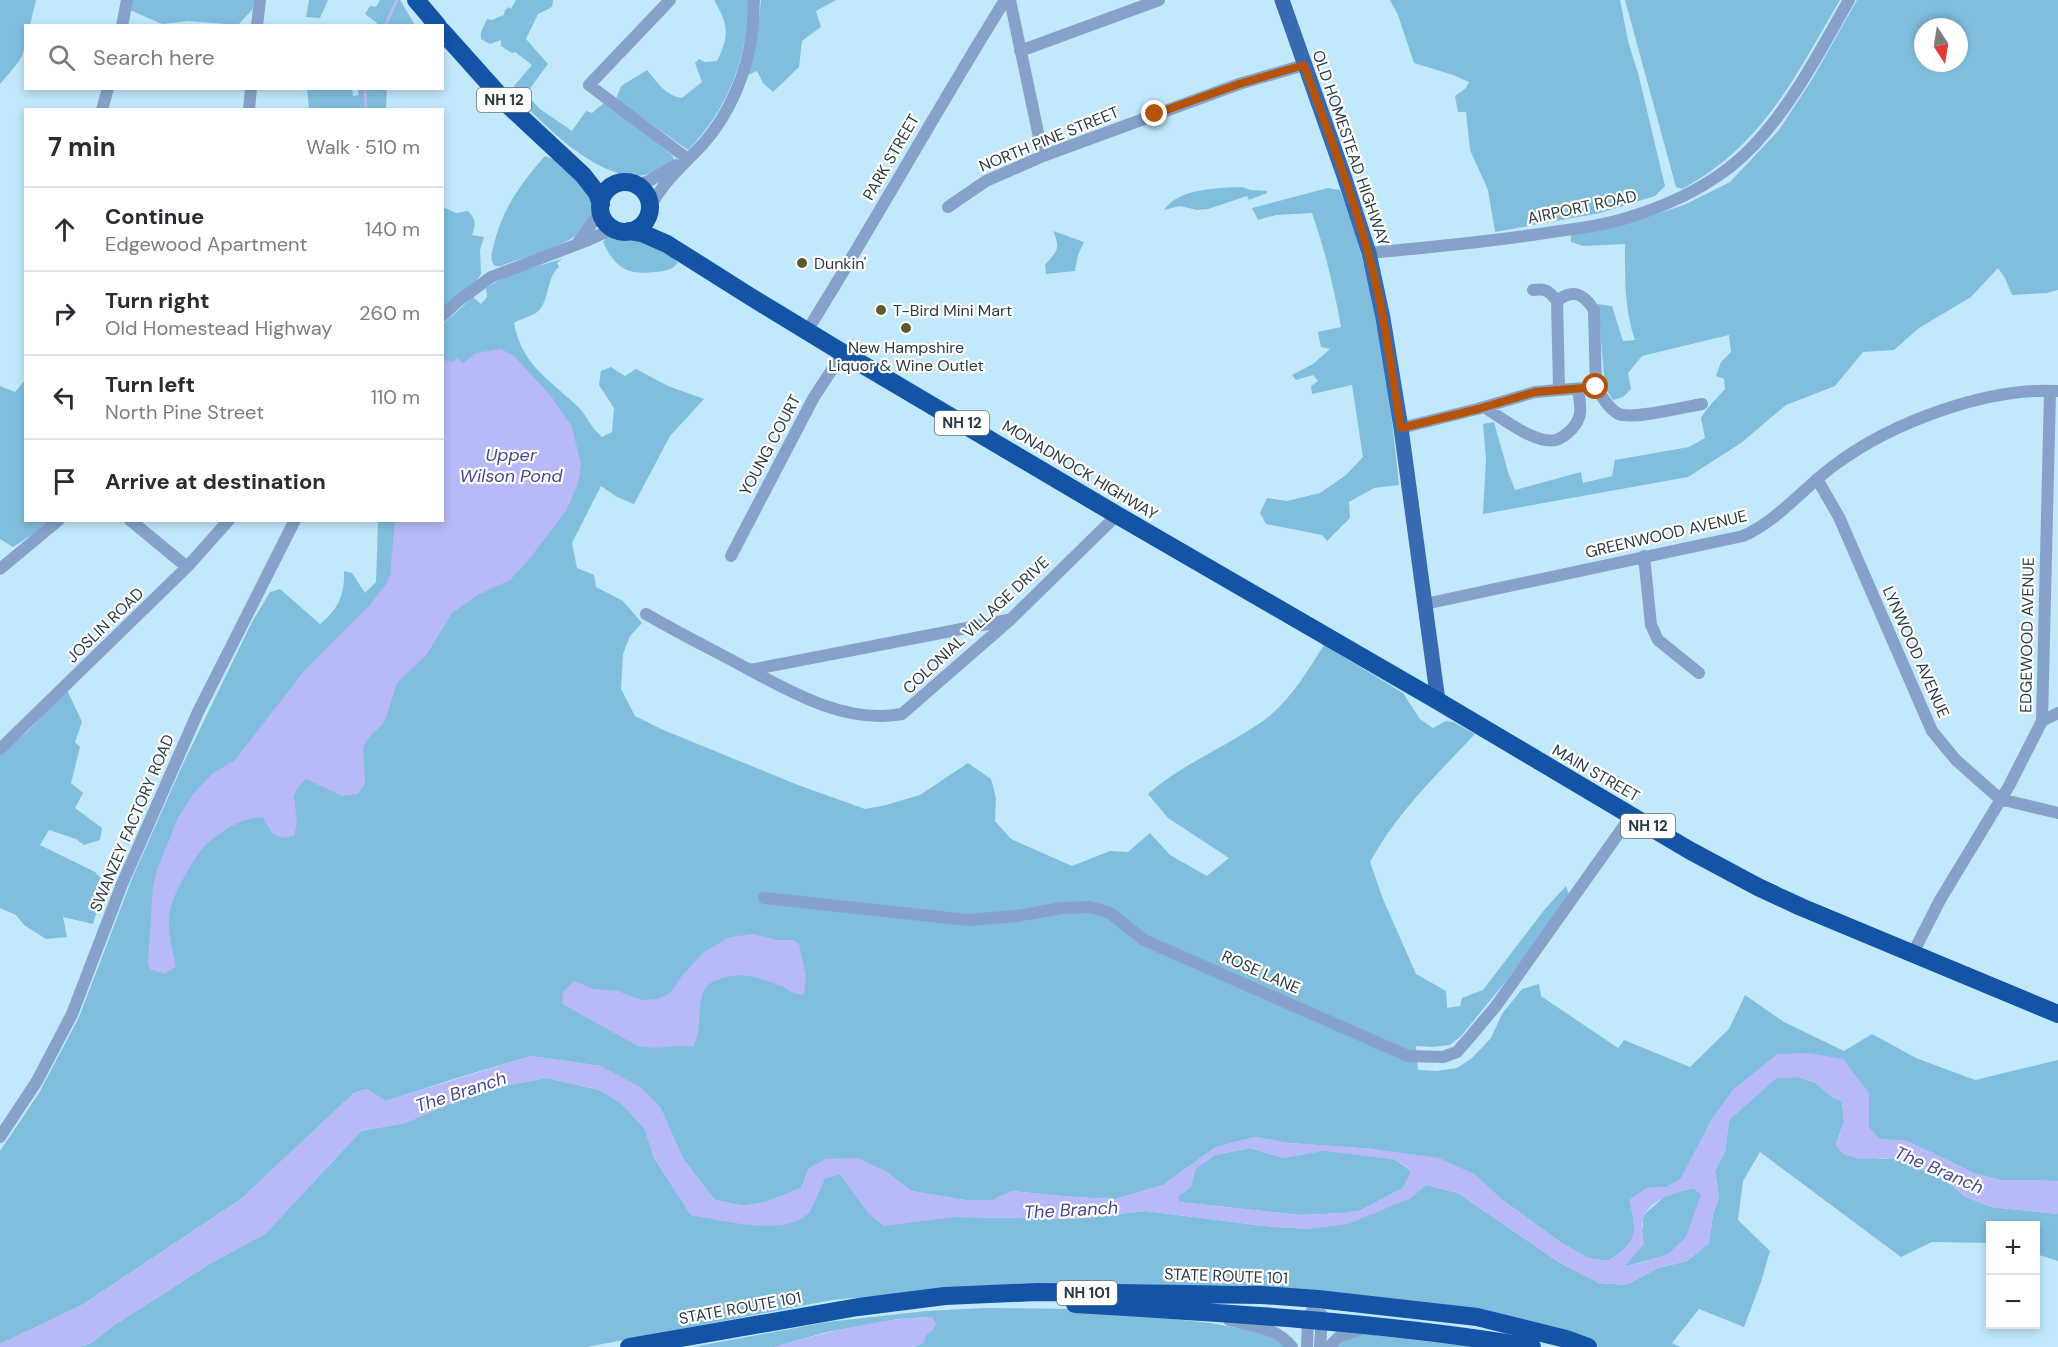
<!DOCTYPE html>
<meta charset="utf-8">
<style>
:root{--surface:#fff;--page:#f2f2f3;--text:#2b2b33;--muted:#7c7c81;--line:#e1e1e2}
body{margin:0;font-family:"DM Sans",sans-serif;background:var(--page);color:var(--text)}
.controls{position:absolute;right:18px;bottom:18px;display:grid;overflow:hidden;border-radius:0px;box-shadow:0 3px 9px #0003}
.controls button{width:54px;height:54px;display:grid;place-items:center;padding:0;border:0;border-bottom:2px solid var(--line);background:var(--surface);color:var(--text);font:30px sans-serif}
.compass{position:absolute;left:1914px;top:18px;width:54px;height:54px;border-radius:50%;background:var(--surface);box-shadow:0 3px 9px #0003;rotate:168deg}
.stop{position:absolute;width:18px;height:18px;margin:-14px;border:4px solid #b45309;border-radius:50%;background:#fff}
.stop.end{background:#b45309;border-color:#fff;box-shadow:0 2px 6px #0008}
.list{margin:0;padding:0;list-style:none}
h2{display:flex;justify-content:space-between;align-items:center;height:78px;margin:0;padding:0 24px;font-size:26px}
h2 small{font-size:20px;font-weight:400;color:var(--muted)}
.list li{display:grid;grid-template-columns:39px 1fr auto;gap:18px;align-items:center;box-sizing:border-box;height:84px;padding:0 24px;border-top:2px solid var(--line)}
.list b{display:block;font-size:22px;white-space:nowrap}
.list p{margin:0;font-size:20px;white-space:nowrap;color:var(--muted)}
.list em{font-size:20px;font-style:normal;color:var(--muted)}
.icon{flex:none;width:33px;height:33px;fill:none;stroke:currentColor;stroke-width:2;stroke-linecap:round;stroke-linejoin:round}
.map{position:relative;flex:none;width:2058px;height:1347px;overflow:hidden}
.search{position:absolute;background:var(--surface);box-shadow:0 3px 9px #0003;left:24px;top:24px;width:420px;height:66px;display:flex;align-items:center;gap:15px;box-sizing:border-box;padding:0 21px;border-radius:0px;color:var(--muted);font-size:22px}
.panel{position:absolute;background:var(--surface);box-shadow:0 3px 9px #0003;left:24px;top:108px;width:420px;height:414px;border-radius:0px}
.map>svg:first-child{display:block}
.green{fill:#81bede;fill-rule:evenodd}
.water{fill:#b7b9f8;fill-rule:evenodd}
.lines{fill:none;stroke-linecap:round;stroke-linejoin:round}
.stream{stroke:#b7b9f8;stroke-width:3}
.minor{stroke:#86a2ca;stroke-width:12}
.major{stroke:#376ab1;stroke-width:15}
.highway{stroke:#1354a7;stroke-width:18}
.route{stroke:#b45309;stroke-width:8}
.poi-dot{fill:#5f5b28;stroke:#fff;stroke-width:2}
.labels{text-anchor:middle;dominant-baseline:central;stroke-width:4.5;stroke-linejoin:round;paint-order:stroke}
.shield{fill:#fff;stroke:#6a757b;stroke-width:1.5}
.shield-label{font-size:15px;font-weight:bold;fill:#2a3a42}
.street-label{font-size:16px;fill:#2a3a42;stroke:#fff}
.poi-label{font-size:16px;fill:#2a3a42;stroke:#fff;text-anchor:start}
.water-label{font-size:18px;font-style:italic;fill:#48448e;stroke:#fff}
</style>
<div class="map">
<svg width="2058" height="1347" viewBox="0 0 2058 1347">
<rect width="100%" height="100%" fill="#c2e8fc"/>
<path class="green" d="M0 0H36L30 25 26 26C26 59 21 59 0 84Z
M132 0H255L252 10 238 25 188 21 162 24 130 10Z
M309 0H328L320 18 306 17Z
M380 0H400L415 25H376L377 23 365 14 370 6 376 7Z
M516 0H553L552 7 538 14 526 39 548 64 526 94 540 109 572 131 586 111 592 113 605 102 672 155 674 159C623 211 548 128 513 93L515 91 514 86 532 65 515 52 512 53 501 46V40L490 44 481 39V32L487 19 492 20 504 15 505 10 509 7 511 9Z
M714 0H749C748 56 728 110 688 150L616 99 621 86 647 70C657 82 666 96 682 98L702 82 695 63 699 59 705 62 717 61C730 35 728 24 714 0Z
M761 0H836L816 11 821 27 802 41 799 67 773 92 763 83 757 71 748 75 757 36Z
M1390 0H1620L1628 41 1638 73 1665 186 1655 196 1600 213 1495 232 1488 190 1470 150 1466 112H1458L1455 96 1466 88 1469 82 1453 75 1414 63 1398 15Z
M1625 0H1840C1795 76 1764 145 1682 189L1676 187Z
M1857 0H2058V290L2047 293 2012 295 2005 278 1998 268 1971 297 1919 328 1894 350 1863 352 1835 386 1786 405 1741 443 1688 477 1483 514 1486 459 1483 424 1494 422 1508 472 1515 490 1581 472 1583 483 1612 476 1615 460 1689 447 1705 438 1701 418 1706 410 1725 389 1724 379 1716 376 1721 362 1731 352 1729 335 1642 356 1628 373 1631 389 1623 397 1613 400 1605 388 1598 304 1612 306 1623 341 1635 340C1624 309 1625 276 1625 244L1583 246 1571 242V234L1647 217 1684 205 1730 182 1779 130 1813 78ZM1923 27H1959V63H1923Z
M307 89H352L353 96 359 95 358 89H387L386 109H309Z
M545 156 555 160 587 186 596 210C592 216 588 224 583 230 564 248 525 256 501 266H495C489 259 492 252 494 244 502 209 522 182 545 156Z
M1242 187 1251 190 1267 191V193L1249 200 1247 196 1208 209 1197 210 1180 206 1164 210C1179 188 1218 188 1242 187Z
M1328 188 1340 190C1376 284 1389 385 1399 485L1374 488 1349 502 1350 518 1327 541 1322 535 1266 524 1260 513 1267 498 1287 501 1320 493 1346 475 1363 457 1352 385 1312 394 1311 386 1318 381 1313 375 1296 380 1292 375 1313 364 1330 349 1321 347 1318 332 1341 327C1334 288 1325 250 1312 213L1276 215 1258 220 1252 208Z
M443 207 456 213 468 211C476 219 476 224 472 235L484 237 480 250 481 274 477 280 443 308Z
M1053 231 1084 242 1078 255 1075 271 1046 274 1045 265C1057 251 1061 249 1053 231Z
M608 236C634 235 661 243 678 263 672 270 665 271 656 272 627 275 616 269 603 242Z
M562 259 557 263 559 267C546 277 550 303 536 313 529 317 520 319 514 323 522 364 546 377 575 404 586 413 590 427 602 437L612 432 614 408 599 385 601 371 611 367 625 376 636 369 668 386 704 399 670 436 634 504 617 497 601 486 572 543 577 568 594 575 596 587 623 601 642 623 630 636 623 654 621 689 635 716 661 729 798 785 865 809 886 805 920 795 968 763 991 779 996 798 995 821 1011 839 1072 866 1110 851 1128 852 1150 833 1170 855 1207 876 1229 858 1168 818 1148 794C1181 765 1221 749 1257 725 1287 706 1305 675 1324 645L1403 693 1420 719 1433 728 1446 721 1453 722 1475 734C1437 774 1396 814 1370 862L1383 899 1416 974 1446 991 1447 1008 1460 1006 1462 998 1483 990 1545 909 1566 886 1569 895 1507 980 1461 1036 1450 1045 1432 1047 1416 1046 1418 1070 1436 1071 1457 1068 1472 1058 1491 1038 1502 1014 1522 989 1539 984 1541 996 1618 1048 1624 1040 1690 1067 1729 1029 1745 995 1784 1022 1844 1051 1872 1034 1916 1058 1975 1080 2058 1060V1181L2001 1180 1976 1174 1907 1141 1879 1139 1869 1128V1093L1778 1054 1734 1089 1712 1119 1681 1179 1667 1187 1647 1188 1630 1200C1636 1236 1640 1240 1608 1261L1588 1258 1560 1242 1500 1198 1474 1174 1374 1149 1289 1143 1255 1137 1216 1147 1163 1185 1115 1199 1073 1197 1012 1191 993 1200H965L911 1191 884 1170 809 1168 801 1188 769 1201 744 1206 715 1200 683 1159 660 1107 601 1066 531 1056 457 1078 386 1101 366 1089 354 1093 241 1199 82 1305 0 1344V1151L39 1093 79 1017 133 876 182 766 252 622 270 592 280 589 320 624C338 610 345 594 344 571L352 573 365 593 376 582 378 521 442 520 443 324 473 297 481 304 487 297 486 288C510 272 535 267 562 259Z
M25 380 26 520 53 521 13 547 0 539V386L15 392Z
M67 690 82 722 75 742 80 747 71 783 83 793 75 808 102 828 100 840 84 845 76 839 49 830 40 845 95 872 105 883 93 924 63 917 67 937 46 939 24 925 16 915 0 908V754L28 731Z
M1798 1077 1816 1083 1832 1097 1842 1101 1844 1121 1836 1145 1880 1159 1895 1158 1946 1180 1964 1196 1991 1207 2058 1214V1261L2036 1254V1226H1990V1243L1932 1242 1901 1257 1760 1152 1743 1181 1738 1220 1770 1251 1761 1282 1744 1327 1699 1309 1672 1343 1680 1347H1599L1555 1331 1318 1294 1241 1285H992L832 1300 587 1347H80L93 1342 113 1326 211 1263 265 1234 361 1131 405 1123 482 1090 547 1078 599 1090 621 1103 645 1129 654 1158 691 1215 758 1225 808 1214 825 1178 840 1174 847 1182 955 1217 1072 1219 1146 1211 1264 1226 1309 1229 1409 1199 1426 1185 1458 1193 1560 1263 1599 1283 1626 1285 1658 1268 1687 1261 1709 1243 1713 1214 1719 1198 1715 1171 1725 1152 1729 1120 1776 1078Z
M1250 1148 1283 1158 1324 1150 1393 1159 1406 1167 1411 1172 1403 1188 1359 1211 1345 1213 1299 1215 1179 1202 1178 1196 1191 1187 1195 1169 1215 1155Z
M1692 1188 1702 1193 1687 1237 1667 1255 1623 1267 1628 1262 1643 1228V1218L1646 1213 1665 1196Z
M984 1308 1077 1309 1211 1323 1267 1334 1285 1347H914L923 1343 932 1317 898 1319 827 1332 774 1347H693L827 1322 926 1311Z
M1366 1334 1472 1347H1338C1345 1339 1355 1335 1366 1334Z"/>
<path class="water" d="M501 349 514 356 551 396 572 427 581 465 578 484 566 511 526 563 510 580 478 595 452 613 427 654 397 683 384 723 369 737 363 747 365 784 358 794 342 796 306 779 298 787 294 796 297 823 294 836 281 838 272 833 263 818C244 815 215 835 202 849 193 860 174 893 171 907 166 927 172 947 176 967L164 974 150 969 148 962 153 886 157 870 178 818 193 794 213 773 234 761 305 670 368 607 386 584 390 575 395 521 442 520 443 360 453 362 457 358 463 363 476 353Z
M753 934 777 940H793L799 944 806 977 804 994C794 996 787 988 778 985 759 977 740 971 720 979 714 981 709 983 705 989 695 1006 704 1027 693 1047L677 1046 655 1048 638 1046 562 1004 563 992 574 981 594 989 618 991 641 1000 658 999 670 993 681 977 704 952 730 937Z
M1809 1053 1843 1059 1869 1093V1128L1879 1139 1907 1141 1976 1174 2001 1180 2058 1181V1214L1991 1207 1964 1196 1946 1180 1895 1158 1859 1159 1843 1154 1836 1146 1844 1121 1842 1101 1832 1097 1816 1083 1798 1077 1776 1078 1729 1120 1725 1152 1715 1171 1719 1198 1713 1214 1709 1243 1687 1261 1658 1268 1626 1285 1599 1283 1560 1263 1458 1193 1426 1185 1409 1199 1348 1224 1309 1229 1264 1226 1146 1211 1072 1219 955 1217 884 1226 868 1213 840 1174 825 1178C820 1189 816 1202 809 1212 791 1238 718 1220 691 1215L654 1158 645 1129 621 1103 599 1090 547 1078 482 1090 405 1123 361 1131 265 1234 211 1263 113 1326 93 1342 80 1347H0V1344L82 1305 241 1199 354 1093 366 1089 386 1101 531 1056 601 1066 642 1088 660 1107 683 1159 715 1200 744 1206 769 1201 801 1188 809 1168 826 1159 857 1158 884 1170 911 1191 965 1200H993L1012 1191 1073 1197 1115 1199 1163 1185 1216 1147 1255 1137 1289 1143 1374 1149 1439 1158 1474 1174 1500 1198 1560 1242 1588 1258 1608 1261C1640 1240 1636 1235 1630 1200L1647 1188 1667 1187 1681 1179 1712 1119 1734 1089 1778 1054ZM1250 1148 1283 1158 1324 1151 1392 1159 1406 1166 1411 1172 1403 1188 1359 1211 1345 1213 1299 1215 1179 1202 1178 1196 1191 1187 1195 1169 1215 1155ZM1692 1188 1701 1194 1686 1237 1667 1255 1624 1267 1644 1244C1643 1236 1641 1227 1643 1220 1647 1200 1676 1192 1692 1188Z
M932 1317 936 1324 933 1330 927 1334 923 1343 914 1347H774C826 1333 878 1318 932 1317Z"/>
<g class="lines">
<path class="stream" d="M385 26 397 0
M365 88 366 110"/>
<path class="minor" d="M670 0 589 85 688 159
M1010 0 1043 156
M122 26 127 0
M257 26 260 0
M1020 51 1159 0
M102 110 108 88
M249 110 251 88
M635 185 649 181 676 165
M650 207C663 182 684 164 703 144 729 115 748 71 752 32 754 22 753 11 754 0
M948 207 986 181 1043 156 1239 84 1304 65
M577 244 601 211
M1369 253C1423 248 1477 243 1532 235 1564 230 1599 227 1630 217 1675 203 1722 180 1755 144 1794 102 1821 49 1849 0
M1533 290C1546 288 1549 291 1557 301
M1557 301C1573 288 1584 294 1594 310L1596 387
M1557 301 1559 388
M442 316 457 302 491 277 586 241 608 231 616 230
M807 331C875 222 937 109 1005 0
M1484 407C1501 417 1535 445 1556 440 1562 438 1568 433 1572 429 1584 416 1580 405 1578 389
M1401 428 1477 409 1535 392 1596 387C1602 396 1607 407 1617 413 1630 421 1684 407 1702 404
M1817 479 1839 517 1932 731 1956 760 2000 799 2058 813
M130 520 187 567
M731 556 814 397 843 353
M1644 556 1651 625 1658 640 1699 673
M0 569 59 520
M1425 604 1743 536C1779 520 1804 487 1836 464 1893 422 1987 387 2058 391
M646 614C675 631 705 646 735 662 786 689 843 725 902 714L1010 620 1117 515
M750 670 1008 620
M2042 721 2058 713
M0 749 187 567 229 520
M764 898 968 920 1016 916 1062 908 1090 907 1110 913 1144 940 1408 1056 1443 1057 1457 1052 1470 1037 1496 1006 1631 816
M1913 953 1940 900 2009 786 2042 721 2050 391
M0 1137 37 1081 72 1014 122 884 198 712 295 520
M1229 1320C1253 1326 1276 1327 1292 1347
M1307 1347 1308 1319 1318 1299
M1320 1347 1322 1315
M1329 1347 1339 1337 1364 1328"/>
<path class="major" d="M1282 0 1344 176 1369 253 1383 318 1401 428 1438 701"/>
<path class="highway" d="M416 0 438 26
M442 31 509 106 583 175 597 193 601 204
M600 207a25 25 0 1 1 50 0a25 25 0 1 1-50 0Z
M629 231 642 233 667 244 751 297 843 353 1117 515 1438 701 1689 850 1758 887 1801 907 2058 1014
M1075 1304C1228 1313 1381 1322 1532 1347
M629 1347 858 1307 945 1296 1037 1292 1262 1295 1318 1299 1477 1317 1566 1339 1588 1347"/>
</g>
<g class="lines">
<path class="route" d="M1155 114 1239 84 1304 65C1326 127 1351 189 1368 252 1384 309 1391 369 1401 428L1478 409 1535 392 1596 387"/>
</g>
<g class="poi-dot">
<circle cx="802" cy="263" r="6"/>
<circle cx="881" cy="310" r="6"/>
<circle cx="906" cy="328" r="6"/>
</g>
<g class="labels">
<g class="shield">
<rect x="477" y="88" width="54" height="24" rx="4.5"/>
<rect x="935" y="411" width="54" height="24" rx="4.5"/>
<rect x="1621" y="814" width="54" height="24" rx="4.5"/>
<rect x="1057" y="1281" width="60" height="24" rx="4.5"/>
</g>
<g class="shield-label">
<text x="504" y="100">NH 12</text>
<text x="962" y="423">NH 12</text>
<text x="1648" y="826">NH 12</text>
<text x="1087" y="1293">NH 101</text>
</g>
<g class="street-label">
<text transform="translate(1049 139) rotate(-22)">NORTH PINE STREET</text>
<text transform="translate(1351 148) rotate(71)">OLD HOMESTEAD HIGHWAY</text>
<text transform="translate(891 157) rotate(-60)">PARK STREET</text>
<text transform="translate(1582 207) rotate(-12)">AIRPORT ROAD</text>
<text transform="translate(770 445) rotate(-62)">YOUNG COURT</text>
<text transform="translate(1080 470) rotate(31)">MONADNOCK HIGHWAY</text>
<text transform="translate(1666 534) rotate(-13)">GREENWOOD AVENUE</text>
<text transform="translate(105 625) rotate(-44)">JOSLIN ROAD</text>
<text transform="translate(976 625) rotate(-43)">COLONIAL VILLAGE DRIVE</text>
<text transform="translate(2027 635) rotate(-89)">EDGEWOOD AVENUE</text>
<text transform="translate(1916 652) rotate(66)">LYNWOOD AVENUE</text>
<text transform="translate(1596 773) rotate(30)">MAIN STREET</text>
<text transform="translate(132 823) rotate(-67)">SWANZEY FACTORY ROAD</text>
<text transform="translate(1261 972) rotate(24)">ROSE LANE</text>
<text transform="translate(1226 1276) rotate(2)">STATE ROUTE 101</text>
<text transform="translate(740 1308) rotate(-10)">STATE ROUTE 101</text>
</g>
<g class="poi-label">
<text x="814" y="263">Dunkin'</text>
<text x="893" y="310">T-Bird Mini Mart</text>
<text x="906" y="347" text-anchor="middle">New Hampshire<tspan x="906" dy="18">Liquor &amp; Wine Outlet</tspan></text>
</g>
<g class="water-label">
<text x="511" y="455">Upper<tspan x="511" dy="21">Wilson Pond</tspan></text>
<text transform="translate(461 1092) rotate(-18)">The Branch</text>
<text transform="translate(1939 1170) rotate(23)">The Branch</text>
<text transform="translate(1071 1210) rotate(-3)">The Branch</text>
</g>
</g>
</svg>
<div class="controls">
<button>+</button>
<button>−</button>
</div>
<svg class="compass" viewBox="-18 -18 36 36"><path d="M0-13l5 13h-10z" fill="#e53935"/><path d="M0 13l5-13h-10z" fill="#7c7c81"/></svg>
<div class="stop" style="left:1596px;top:387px"></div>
<div class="stop end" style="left:1155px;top:114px"></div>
<div class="search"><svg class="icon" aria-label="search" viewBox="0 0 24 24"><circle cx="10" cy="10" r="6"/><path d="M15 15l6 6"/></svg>Search here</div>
<section class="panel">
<h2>7 min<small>Walk · 510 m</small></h2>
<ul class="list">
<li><svg class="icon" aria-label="ahead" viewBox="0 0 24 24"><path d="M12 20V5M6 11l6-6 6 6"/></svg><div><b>Continue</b><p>Edgewood Apartment</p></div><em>140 m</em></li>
<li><svg class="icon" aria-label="right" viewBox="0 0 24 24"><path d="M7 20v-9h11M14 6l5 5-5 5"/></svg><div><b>Turn right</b><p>Old Homestead Highway</p></div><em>260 m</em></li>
<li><svg class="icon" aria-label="left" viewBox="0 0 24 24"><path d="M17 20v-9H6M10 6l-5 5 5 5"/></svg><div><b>Turn left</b><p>North Pine Street</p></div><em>110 m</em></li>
<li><svg class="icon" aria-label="arrive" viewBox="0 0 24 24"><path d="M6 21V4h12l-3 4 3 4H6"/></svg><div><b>Arrive at destination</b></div></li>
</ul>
</section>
</div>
